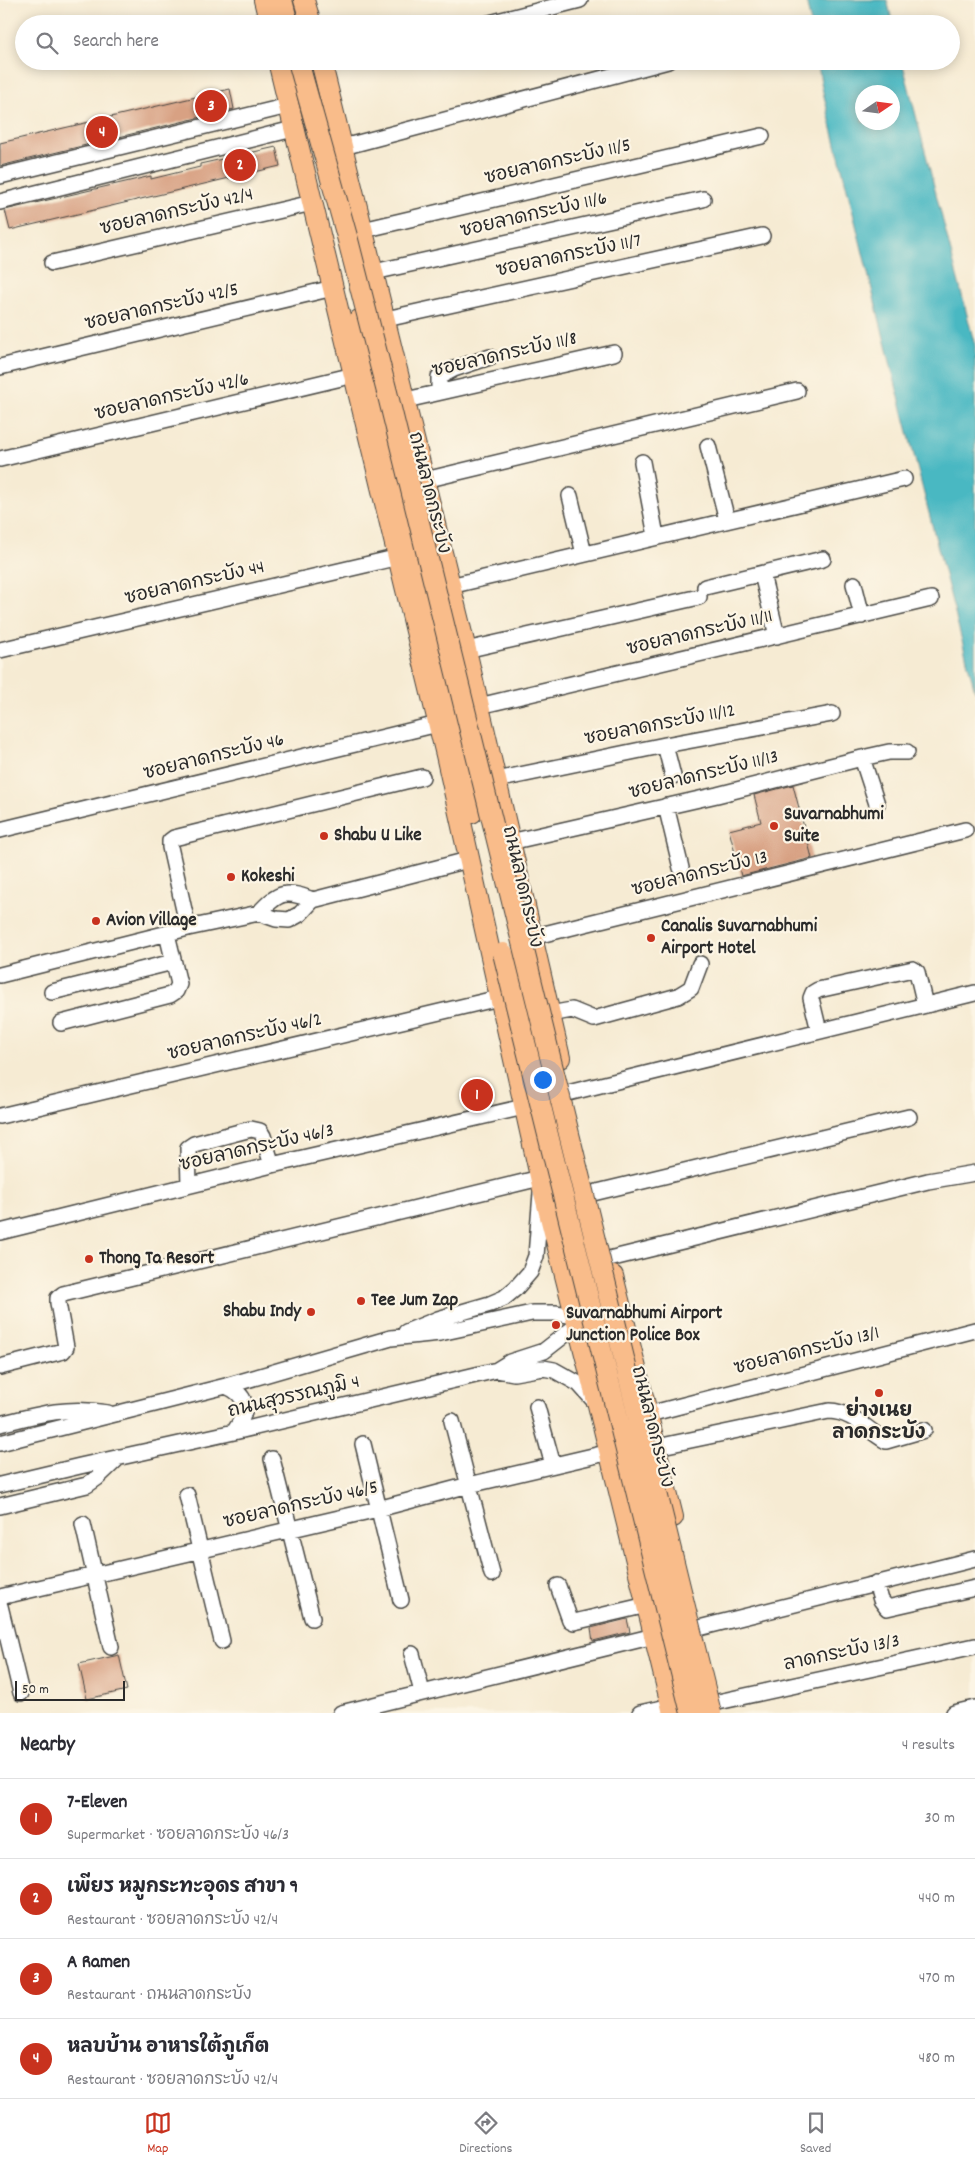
<!DOCTYPE html>
<meta charset="utf-8">
<style>
:root{--surface:#fff;--page:#f7f7f7;--text:#2b2b33;--muted:#7c7c81;--line:#e1e1e2;--accent:#c8321e}
body{margin:0;font-family:Dekko,"Playpen Sans Thai",sans-serif;background:var(--page);color:var(--text)}
.compass{position:absolute;left:855px;top:85px;width:45px;height:45px;border-radius:50%;background:var(--surface);box-shadow:0 2px 12px #0003;rotate:77deg}
.scale{position:absolute;left:15px;bottom:12px;width:110px;box-sizing:border-box;padding-left:5px;border:2px solid #2b2b2b;border-top:0;font-size:14px;line-height:18px;white-space:nowrap;color:#2b2b2b;-webkit-text-stroke:4px #fcf5e5;paint-order:stroke}
.you{position:absolute;left:542px;top:1079px;width:18px;height:18px;margin:-12px;border:4px solid #fff;border-radius:50%;background:#1a73e8;box-shadow:0 0 0 8px #1a73e833}
.badge{display:grid;place-items:center;width:32px;height:32px;border-radius:50%;background:var(--accent);color:#fff;font-size:16px;font-weight:700}
.pin{position:absolute;translate:-50% -50%;border:2px solid #fff;box-shadow:0 1px 5px #0006}
.list{margin:0;padding:0;list-style:none}
h2{display:flex;justify-content:space-between;align-items:center;height:65px;margin:0;padding:0 20px;font-size:21px}
h2 small{font-size:16px;font-weight:400;color:var(--muted)}
.list li{display:grid;grid-template-columns:32px 1fr auto;gap:15px;align-items:center;box-sizing:border-box;height:80px;padding:0 20px;border-top:1px solid var(--line)}
.list b{display:block;font-size:19px;white-space:nowrap}
.list p{margin:0;font-size:16px;white-space:nowrap;color:var(--muted)}
.list em{font-size:16px;font-style:normal;color:var(--muted)}
.icon{flex:none;width:28px;height:28px;fill:none;stroke:currentColor;stroke-width:2;stroke-linecap:round;stroke-linejoin:round}
.map{position:relative;flex:none;width:975px;height:1713px;overflow:hidden}
.search{position:absolute;background:var(--surface);box-shadow:0 2px 12px #0003;left:15px;right:15px;top:15px;height:55px;display:flex;align-items:center;gap:12px;box-sizing:border-box;padding:0 18px;border-radius:28px;color:var(--muted);font-size:19px}
.sheet{height:385px;background:var(--surface)}
nav{display:flex;justify-content:space-around;align-items:center;box-sizing:border-box;height:70px;border-top:1px solid var(--line);background:var(--surface);font-size:14px;color:var(--muted)}
nav a{display:grid;justify-items:center;gap:2px}
nav .on{color:var(--accent)}
.map>svg:first-child{display:block}
.water{fill:#4ab8c2;stroke:#3a7276;fill-rule:evenodd}
.building{fill:#d8a183}
.lines{fill:none;stroke-linecap:round;stroke-linejoin:round}
.minor-casing{stroke:#494844;stroke-width:18}
.major-casing{stroke:#494844;stroke-width:22}
.minor{stroke:#fff;stroke-width:15}
.major{stroke:#f9bc8a;stroke-width:20}
.major-bridge-casing{stroke:#494844;stroke-width:22;stroke-linecap:butt}
.major-bridge{stroke:#f9bc8a;stroke-width:20}
.poi-dot{fill:#c8321e;stroke:#fcf5e5;stroke-width:2}
.labels{text-anchor:middle;dominant-baseline:central;stroke-width:4.5;stroke-linejoin:round;paint-order:stroke}
.street-label{font-size:19px;fill:#2b2b2b;stroke:#fcf5e5}
.poi-label{font-size:19px;font-weight:bold;fill:#2b2b2b;stroke:#fcf5e5;text-anchor:start}
</style>
<div class="map">
<svg width="975" height="1713" viewBox="0 0 975 1713">
<rect width="100%" height="100%" fill="#fcf5e5"/>
<filter id="ink" filterUnits="userSpaceOnUse"><feTurbulence type="fractalNoise" baseFrequency=".02" numOctaves="2"/><feDisplacementMap in="SourceGraphic" scale="10" xChannelSelector="R" yChannelSelector="G"/><feConvolveMatrix kernelMatrix="1 2 1 2 8 2 1 2 1" color-interpolation-filters="sRGB"/></filter>
<filter id="wash" filterUnits="userSpaceOnUse"><feTurbulence type="fractalNoise" baseFrequency=".0096" numOctaves="4" result="noise"/><feDisplacementMap in="SourceGraphic" scale="20" xChannelSelector="R" yChannelSelector="G"/><feGaussianBlur stdDeviation="1.12" result="paint"/><feColorMatrix in="noise" values="0 0 0 0 0 0 0 0 0 0 0 0 0 0 0 0 0 1.4 0 .05"/><feComposite in="paint" operator="in"/></filter>
<g filter="url(#wash)">
<rect width="100%" height="100%" fill="#f6ebd3"/>
<path class="water" d="M806 0H887L893 24H811Z
M817 61H902L975 346V691L892 370 823 92ZM862 92H892V122H862Z"/>
<g id="blocks">
<path class="building" d="M230 89 234 109 0 166V143Z
M276 147 280 166 10 230 5 210 151 176V179L200 167V164Z
M793 785 812 858 741 876 729 830 761 822 754 795Z
M627 1619 630 1632 593 1641 591 1628Z
M119 1655 127 1690 87 1699 79 1664Z"/>
</g>
</g>
<g filter="url(#ink)">
<use href="#blocks" fill-opacity="0" stroke="#494844" stroke-width="1"/>
<g class="lines">
<defs>
<path id="minor" d="M486 24 580 0
M322 65 338 61
M343 147 668 61
M0 176 288 106
M0 202 293 129
M363 230 762 136
M52 263 312 203
M374 272 703 199
M386 319 762 236
M0 367 333 288
M439 392V377L454 369 490 357
M406 400 614 353
M708 446 727 520
M0 459 354 375
M642 462 656 536
M425 480 797 391
M570 496 584 554
M762 574 777 636
M854 584 862 616
M450 586 904 479
M705 587 823 559
M0 650 399 557
M466 650 699 597
M479 706 931 599
M665 745 673 776
M862 758 877 804
M496 780 665 745 832 714
M666 806 681 868
M0 830 438 724
M510 842 717 795 862 758 889 752H907
M313 900 468 860
M259 913C279 891 286 890 313 900
M188 928 170 847V841L174 838 422 777
M532 937 965 830
M0 975 188 928 259 913 276 919 289 920 300 914 313 900
M52 992 173 962
M550 1014 572 1010 594 1019 678 996 691 988 700 964
M61 1023 170 995 176 991 179 984 167 934
M819 1031 811 998 813 993 818 990 913 969 917 972 925 1005
M568 1093 975 993
M0 1116 499 998
M189 1185 188 1148 194 1144 251 1129 260 1131 263 1136 272 1165
M593 1193 909 1117
M0 1232 272 1165 524 1107
M609 1259 928 1181 975 1173
M406 1332 438 1319 490 1304 504 1298 516 1288 530 1272 536 1256 541 1193
M0 1367 63 1351 66 1347 58 1303V1298L63 1294 540 1178
M497 1370 514 1373 543 1368 554 1370 579 1384 597 1404
M226 1386C252 1397 247 1413 234 1432
M537 1407 553 1465
M649 1414 975 1330
M452 1421 492 1574
M0 1424C39 1414 68 1406 108 1413
M0 1443 226 1386 391 1338 440 1333 532 1313H555L576 1316 583 1320
M363 1444 401 1600
M657 1447 829 1411C854 1412 865 1429 886 1441L924 1430
M272 1459 312 1618
M0 1485 80 1466 234 1432 497 1370 510 1362 544 1351 585 1319
M187 1495 222 1641
M0 1506 87 1485 97 1478 119 1457
M83 1524 111 1647
M876 1583 881 1600 887 1608 975 1588
M558 1586 570 1620 574 1622 647 1605
M0 1597 378 1509 469 1485 610 1452
M0 1606 21 1693
M699 1628 975 1559
M412 1654 422 1692
M718 1702 975 1646
M341 1713 654 1636
M640 1713 671 1706
M954 1713 975 1708"/>
<path id="major" d="M264 0 270 24
M282 0 288 24
M304 0 311 24
M278 61 446 755 542 1185 598 1405 673 1713
M321 61 466 650 560 1058
M359 320 450 705 472 813
M613 1276 673 1517"/>
</defs>
<use href="#minor" class="minor-casing"/>
<use href="#major" class="major-casing"/>
<use href="#minor" class="minor"/>
<use href="#major" class="major"/>
<defs>
<path id="major-bridge" d="M298 61 348 240 389 400 711 1713
M503 953 691 1713"/>
</defs>
<use href="#major-bridge" class="major-bridge-casing"/>
<use href="#major-bridge" class="major-bridge"/>
</g>
</g>
<g class="poi-dot">
<circle cx="774" cy="826" r="5"/>
<circle cx="324" cy="836" r="5"/>
<circle cx="231" cy="877" r="5"/>
<circle cx="96" cy="921" r="5"/>
<circle cx="651" cy="938" r="5"/>
<circle cx="89" cy="1259" r="5"/>
<circle cx="361" cy="1301" r="5"/>
<circle cx="311" cy="1312" r="5"/>
<circle cx="556" cy="1325" r="5"/>
<circle cx="879" cy="1393" r="5"/>
</g>
<g class="labels">
<g class="street-label">
<text transform="translate(558 163) rotate(-13)">ซอยลาดกระบัง 11/5</text>
<text transform="translate(177 213) rotate(-13)">ซอยลาดกระบัง 42/4</text>
<text transform="translate(534 216) rotate(-13)">ซอยลาดกระบัง 11/6</text>
<text transform="translate(569 257) rotate(-12)">ซอยลาดกระบัง 11/7</text>
<text transform="translate(162 308) rotate(-13)">ซอยลาดกระบัง 42/5</text>
<text transform="translate(505 356) rotate(-13)">ซอยลาดกระบัง 11/8</text>
<text transform="translate(172 398) rotate(-13)">ซอยลาดกระบัง 42/6</text>
<text transform="translate(428 493) rotate(76)">ถนนลาดกระบัง</text>
<text transform="translate(195 584) rotate(-13)">ซอยลาดกระบัง 44</text>
<text transform="translate(700 634) rotate(-13)">ซอยลาดกระบัง 11/11</text>
<text transform="translate(660 726) rotate(-11)">ซอยลาดกระบัง 11/12</text>
<text transform="translate(214 758) rotate(-14)">ซอยลาดกระบัง 46</text>
<text transform="translate(704 776) rotate(-14)">ซอยลาดกระบัง 11/13</text>
<text transform="translate(700 875) rotate(-14)">ซอยลาดกระบัง 13</text>
<text transform="translate(521 887) rotate(77)">ถนนลาดกระบัง</text>
<text transform="translate(245 1038) rotate(-13)">ซอยลาดกระบัง 46/2</text>
<text transform="translate(257 1149) rotate(-13)">ซอยลาดกระบัง 46/3</text>
<text transform="translate(807 1352) rotate(-14)">ซอยลาดกระบัง 13/1</text>
<text transform="translate(294 1398) rotate(-13)">ถนนสุวรรณภูมิ 4</text>
<text transform="translate(651 1427) rotate(76)">ถนนลาดกระบัง</text>
<text transform="translate(301 1506) rotate(-13)">ซอยลาดกระบัง 46/5</text>
<text transform="translate(842 1654) rotate(-12)">ลาดกระบัง 13/3</text>
</g>
<g class="poi-label">
<text x="784" y="815">Suvarnabhumi<tspan x="784" dy="22">Suite</tspan></text>
<text x="334" y="836">Shabu U Like</text>
<text x="241" y="877">Kokeshi</text>
<text x="106" y="921">Avion Village</text>
<text x="661" y="927">Canalis Suvarnabhumi<tspan x="661" dy="22">Airport Hotel</tspan></text>
<text x="99" y="1259">Thong Ta Resort</text>
<text x="371" y="1301">Tee Jum Zap</text>
<text x="301" y="1312" text-anchor="end">Shabu Indy</text>
<text x="566" y="1314">Suvarnabhumi Airport<tspan x="566" dy="22">Junction Police Box</tspan></text>
<text x="879" y="1412" text-anchor="middle">ย่างเนย<tspan x="879" dy="22">ลาดกระบัง</tspan></text>
</g>
</g>
</svg>
<svg class="compass" viewBox="-18 -18 36 36"><path d="M0-13l5 13h-10z" fill="#e53935"/><path d="M0 13l5-13h-10z" fill="#7c7c81"/></svg>
<div class="scale">50 m</div>
<div class="you"></div>
<div class="pin badge" style="left:477px;top:1095px">1</div>
<div class="pin badge" style="left:240px;top:165px">2</div>
<div class="pin badge" style="left:211px;top:106px">3</div>
<div class="pin badge" style="left:102px;top:132px">4</div>
<div class="search"><svg class="icon" aria-label="search" viewBox="0 0 24 24"><circle cx="10" cy="10" r="6"/><path d="M15 15l6 6"/></svg>Search here</div>
</div>
<section class="sheet">
<h2>Nearby<small>4 results</small></h2>
<ul class="list">
<li><span class="badge">1</span><div><b>7-Eleven</b><p>Supermarket · ซอยลาดกระบัง 46/3</p></div><em>30 m</em></li>
<li><span class="badge">2</span><div><b>เพียร หมูกระทะอุดร สาขา 9</b><p>Restaurant · ซอยลาดกระบัง 42/4</p></div><em>440 m</em></li>
<li><span class="badge">3</span><div><b>A Ramen</b><p>Restaurant · ถนนลาดกระบัง</p></div><em>470 m</em></li>
<li><span class="badge">4</span><div><b>หลบบ้าน อาหารใต้ภูเก็ต</b><p>Restaurant · ซอยลาดกระบัง 42/4</p></div><em>480 m</em></li>
</ul>
</section>
<nav>
<a class="on"><svg class="icon" aria-label="map" viewBox="0 0 24 24"><path d="M3 6l6-2 6 2 6-2v14l-6 2-6-2-6 2zM9 4v14M15 6v14"/></svg>Map</a>
<a><svg class="icon" aria-label="directions" viewBox="0 0 24 24"><path d="M12 3l9 9-9 9-9-9zM9 14v-3h6M13 9l2 2-2 2"/></svg>Directions</a>
<a><svg class="icon" aria-label="saved" viewBox="0 0 24 24"><path d="M7 4h10v16l-5-4-5 4z"/></svg>Saved</a>
</nav>
